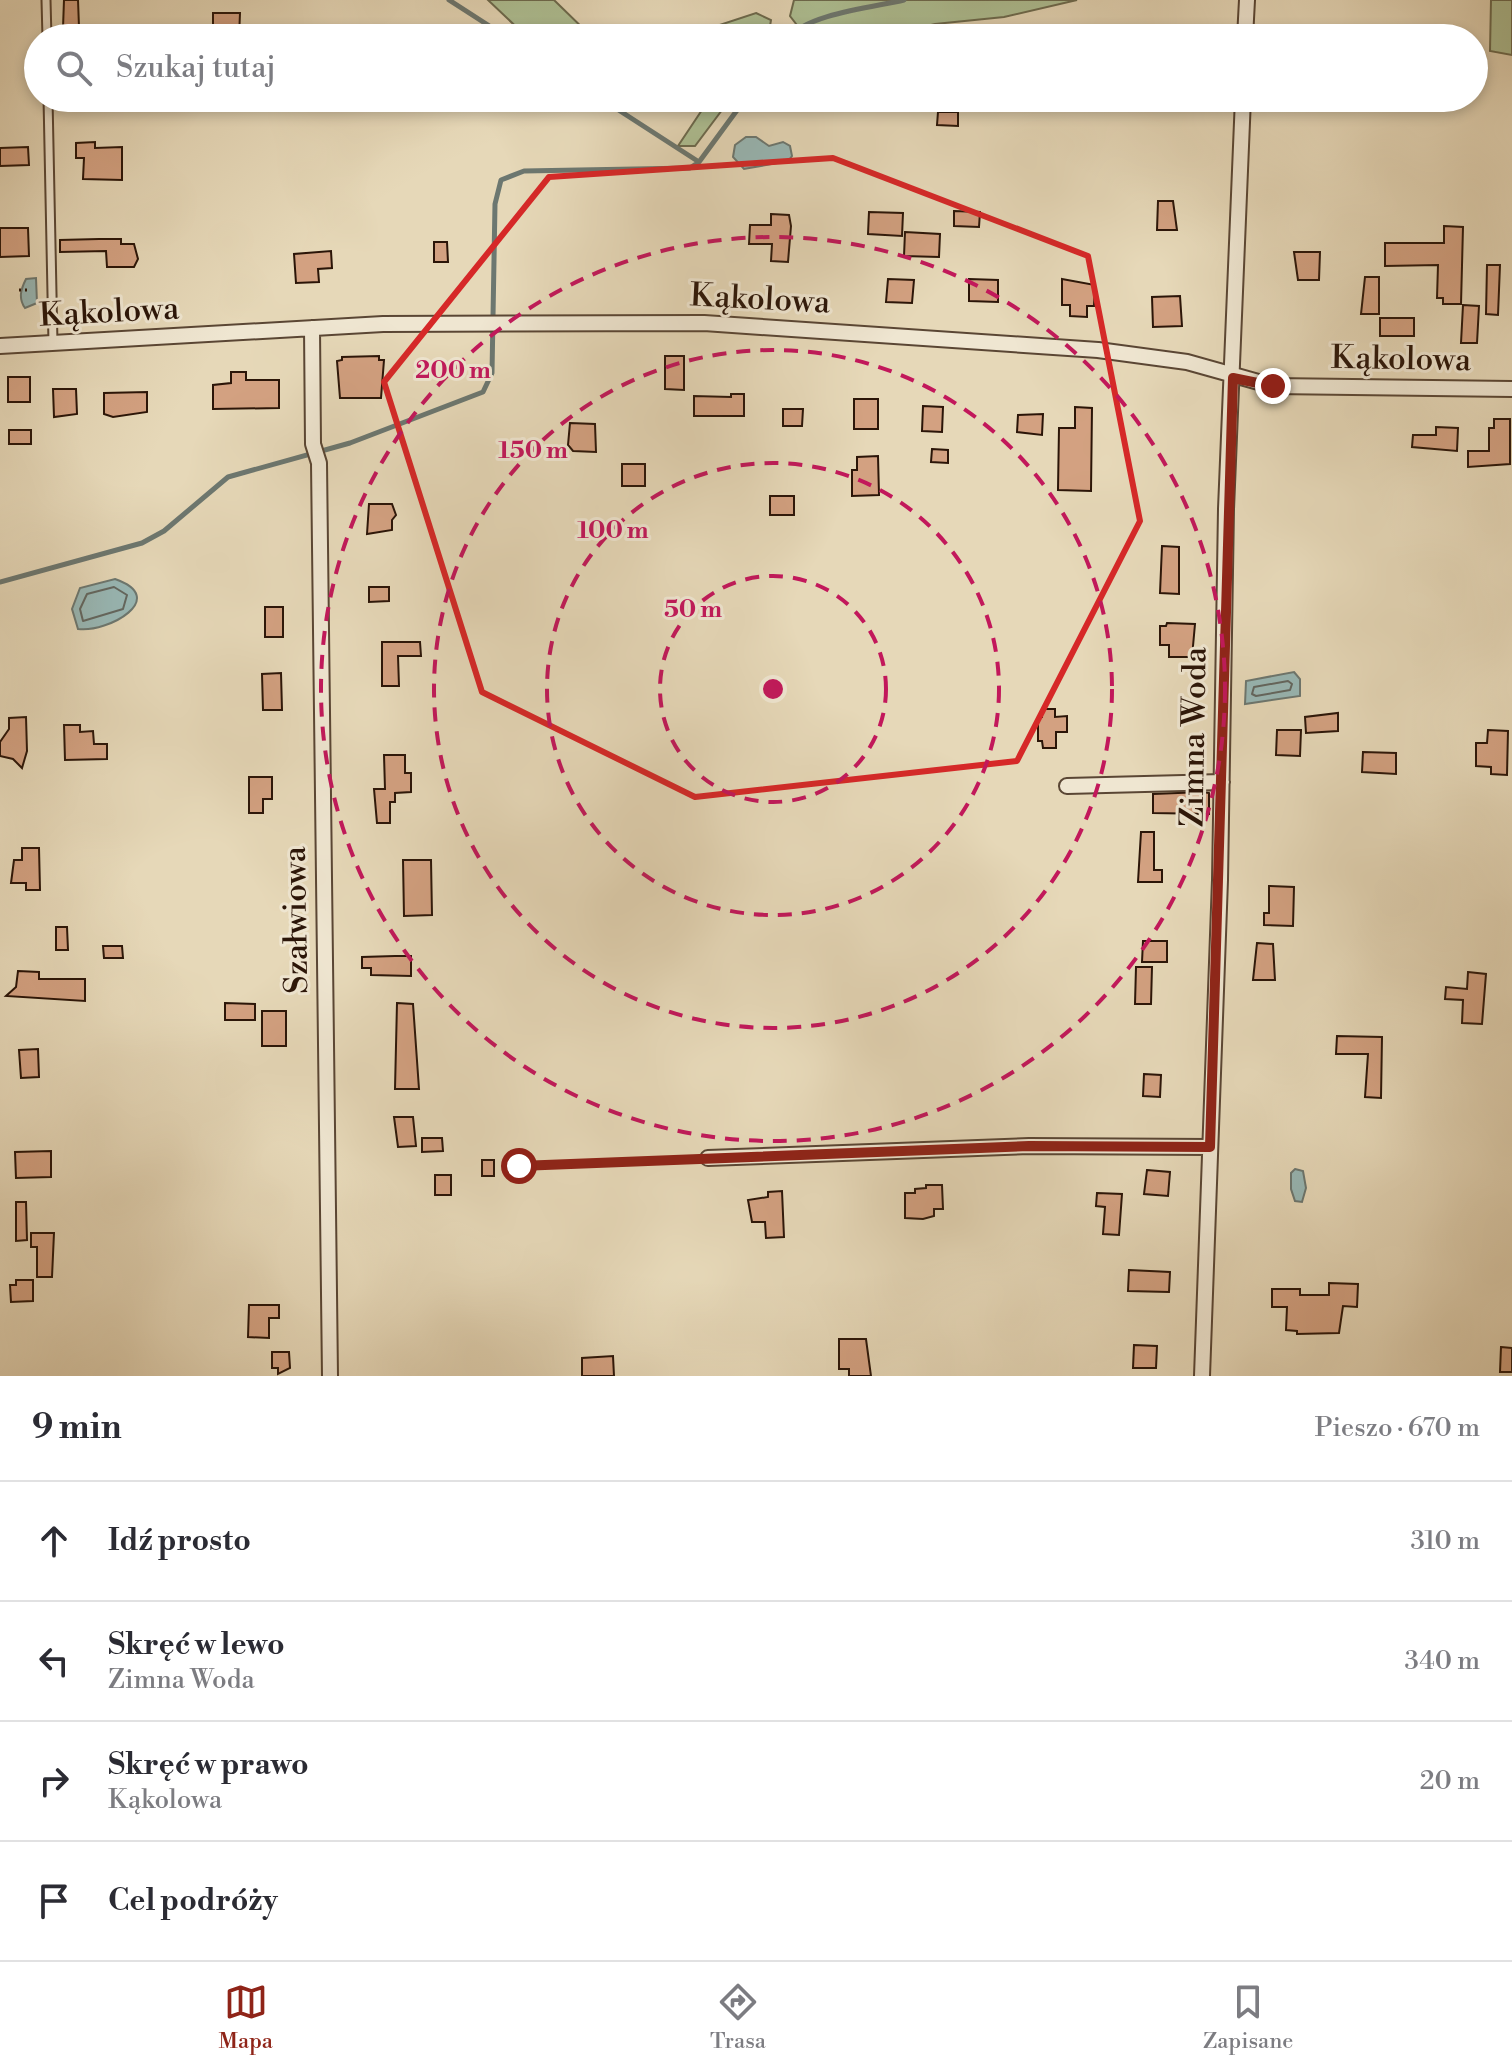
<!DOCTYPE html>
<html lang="pl">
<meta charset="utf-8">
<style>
:root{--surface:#fff;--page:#f7f7f7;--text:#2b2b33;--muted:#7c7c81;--line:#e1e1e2;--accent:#8f2418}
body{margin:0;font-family:"Libre Bodoni",serif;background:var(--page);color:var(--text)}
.stop{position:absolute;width:24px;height:24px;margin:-18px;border:6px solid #8f2418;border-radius:50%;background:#fff}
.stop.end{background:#8f2418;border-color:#fff;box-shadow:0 2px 8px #0008}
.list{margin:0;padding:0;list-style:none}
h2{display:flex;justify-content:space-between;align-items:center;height:104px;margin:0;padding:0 32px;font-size:34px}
h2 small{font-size:26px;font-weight:400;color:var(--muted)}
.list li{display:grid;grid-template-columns:52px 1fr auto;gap:24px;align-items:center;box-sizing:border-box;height:120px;padding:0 32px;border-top:2px solid var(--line)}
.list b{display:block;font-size:30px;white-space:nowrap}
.list p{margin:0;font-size:26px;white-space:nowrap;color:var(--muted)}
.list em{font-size:26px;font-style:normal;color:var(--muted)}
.icon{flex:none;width:44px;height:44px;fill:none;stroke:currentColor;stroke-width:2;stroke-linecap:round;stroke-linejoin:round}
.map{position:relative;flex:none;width:1512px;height:1376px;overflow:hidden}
.search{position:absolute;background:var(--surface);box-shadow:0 4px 12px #0003;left:24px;right:24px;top:24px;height:88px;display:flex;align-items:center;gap:20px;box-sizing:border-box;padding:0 28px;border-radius:44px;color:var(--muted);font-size:30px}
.sheet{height:584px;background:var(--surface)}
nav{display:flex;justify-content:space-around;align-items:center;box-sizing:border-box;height:112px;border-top:2px solid var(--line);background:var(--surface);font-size:22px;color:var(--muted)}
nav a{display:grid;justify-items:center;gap:4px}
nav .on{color:var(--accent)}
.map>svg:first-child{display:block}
.green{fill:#aec094;stroke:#6c6a4e;stroke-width:2}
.water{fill:#98b8b6;stroke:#6c7770;stroke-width:2}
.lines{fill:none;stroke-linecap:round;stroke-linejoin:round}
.shore{stroke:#62665f;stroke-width:2}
.stream{stroke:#6c7770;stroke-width:5}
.building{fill:#d3a181;stroke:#2b1508;stroke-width:2}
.lane-casing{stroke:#5a4634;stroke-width:11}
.street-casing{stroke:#5a4634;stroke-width:18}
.path{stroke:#2b1508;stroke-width:3;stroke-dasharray:2 4;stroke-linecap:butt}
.lane{stroke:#efe6d1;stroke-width:7}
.street{stroke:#efe6d1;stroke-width:14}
.route{stroke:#8f2418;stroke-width:10}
.marked{fill:none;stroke:#d62828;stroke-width:6;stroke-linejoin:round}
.ring{fill:none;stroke:#c2185b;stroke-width:4;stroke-dasharray:14 10}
.labels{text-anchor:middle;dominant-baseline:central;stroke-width:6;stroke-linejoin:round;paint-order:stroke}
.street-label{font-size:32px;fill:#2b1508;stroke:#efe6d1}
.centre{fill:#c2185b;stroke:#efe6d1;stroke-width:4}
.ring-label{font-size:24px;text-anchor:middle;font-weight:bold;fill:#c2185b;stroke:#efe6d1;stroke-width:6;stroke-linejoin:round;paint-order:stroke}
</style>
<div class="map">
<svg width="1512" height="1376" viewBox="0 0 1512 1376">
<rect width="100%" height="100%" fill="#e6d8b8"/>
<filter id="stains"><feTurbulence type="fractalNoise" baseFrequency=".0025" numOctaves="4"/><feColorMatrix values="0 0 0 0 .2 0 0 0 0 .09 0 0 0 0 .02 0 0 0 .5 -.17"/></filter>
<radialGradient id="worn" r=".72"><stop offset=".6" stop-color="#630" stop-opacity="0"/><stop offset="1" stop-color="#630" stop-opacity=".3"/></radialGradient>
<path class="green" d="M488 0H554L593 38H528Z
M794 0H1077L1004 17 935 24 878 38H807L790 16Z
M1491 0H1512V55L1490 51Z
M756 13 771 20 768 38H680Z
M710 98H731L695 146H678Z"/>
<path class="water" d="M746 137H756L769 146 783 142 790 146 792 156 788 161 744 169 733 157 735 145Z
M36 278 37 303 25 308C18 298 21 289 26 279Z
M115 579C170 598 108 633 78 629L72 609 80 588Z
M1294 672 1300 679V696L1245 704 1246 681Z
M1295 1169 1303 1171 1306 1188 1302 1202 1295 1201 1291 1189V1173Z"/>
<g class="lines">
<path class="shore" d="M114 587 127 595 123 609 83 621 80 609 87 594Z
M1288 681 1292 684 1290 690 1256 696 1252 694 1254 687Z"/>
<path class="stream" d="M449 0 508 38
M789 38C806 14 875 7 904 0
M600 98 699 162
M0 582 142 543 164 531 228 477 350 443 483 392 492 373 495 204 501 180 524 171 690 168 699 162 746 98"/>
</g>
<path class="building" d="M64 0H78L79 27 63 28Z
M213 13H240L239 38H213Z
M938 112H958V126L937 125Z
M95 142V148L122 147V180L83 179 84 158H76V143Z
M28 147 29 165 0 166V148Z
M1158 201H1173L1177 230H1157Z
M954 211 980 212 979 227 954 226Z
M869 212 903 213 902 236 868 234Z
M771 214 789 215 791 226 788 262 771 261 772 244H749L750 225H771Z
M1444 226 1463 227 1461 304H1443V298H1437L1438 265 1385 266V243H1444Z
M0 228H28L29 256 0 257Z
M905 232 940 234 939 257 904 256Z
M99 239H121V244H134L138 259 134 267H107L106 251 60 252V240Z
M434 242H447L448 262H434Z
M331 251 332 268 318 269 319 282 296 283 294 254Z
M1294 252H1320L1319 280H1298Z
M1487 265H1500L1498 315 1486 314Z
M1365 277H1379V314H1361Z
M888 279 914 280 912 303 886 302Z
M969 279 998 280V302L969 301Z
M1062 279 1095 285 1094 306H1087V317L1070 316V305H1062Z
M1180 296 1182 326 1153 327 1152 297Z
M1463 305 1479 306 1477 343H1461Z
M1380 318H1414V336H1380Z
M379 356V360H384L381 398H340L337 361 342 360V357Z
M665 356H684V390L665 389Z
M231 372H246V380H279V408L213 409V385L231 383Z
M8 377H30V402H8Z
M53 389H76L77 414 54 417Z
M147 392V412L113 417 104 414V393Z
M731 394H744V416H694V396L731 397Z
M854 399H878V429H854Z
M923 406 943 407 942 432 922 431Z
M1075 407 1092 408 1091 491 1058 490 1059 428H1075Z
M783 409H803L802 426H783Z
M1043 414 1042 435 1017 432 1018 415Z
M1494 419H1510V464L1468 467V451H1489V428H1494Z
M570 423 595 424 596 452 573 451 568 445Z
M1436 427 1458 428 1457 451 1412 447 1413 435H1436Z
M9 430H31V444H9Z
M932 449 948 450V463L931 462Z
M878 456 879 495 852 496V470H857V457Z
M622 464H645V486H622Z
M770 496H794V515H770Z
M369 504H392L396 515 392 520V530L367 534Z
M1162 546 1179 547V594L1160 593Z
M369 587H389V601L369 602Z
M265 607H283V637H265Z
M1167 623 1195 624 1192 657H1169V645H1160V626H1166Z
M382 642H420L421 656H398L399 686H382Z
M281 673 282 710H263L262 674Z
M1042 709H1055V717L1067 716V732H1056V748H1043L1042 741H1038V717H1042Z
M1338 713V731L1306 733 1305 717Z
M26 717 27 751 22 768 13 759 0 756V742L9 729V718Z
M64 725H80V732L93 731 94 744H107V759L65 760Z
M1277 730H1301L1300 756 1276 755Z
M1488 730 1508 731 1507 775 1491 774V767L1476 766V743H1487Z
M1363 752 1396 753V774L1362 772Z
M384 755H405V773H411V792L395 793V802H390V823H377L374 789H385Z
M249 777H272V799H263V813H249Z
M1203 792 1209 793V814L1153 813V794Z
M1141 832H1154V870H1162V882H1138Z
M22 848H39L40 890H26V883H11L14 860H22Z
M403 860H431L432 915 404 916Z
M1269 886 1294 887 1293 926 1264 925V913H1269Z
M56 927H67L68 950H56Z
M1143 941H1167V962H1142Z
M1257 943 1273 944 1275 980H1253Z
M103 946H122L123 958H104Z
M395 956H411V976L371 975V968H362V957Z
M1136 967H1152L1151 1004H1135Z
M18 971 39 972V979H85V1001L6 996 16 987Z
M1468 972 1486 974 1482 1024 1462 1023 1463 1000 1445 999 1446 987 1467 989Z
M225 1003 255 1004V1020H225Z
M397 1003 413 1004 419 1089H395Z
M262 1011H286V1046H262Z
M1337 1036 1382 1037 1381 1098 1365 1097 1368 1054H1336Z
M38 1049 39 1077 21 1078 19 1050Z
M1144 1074 1161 1075 1160 1097 1143 1096Z
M394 1117H413L416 1146 398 1147Z
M422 1138H442L443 1151 422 1152Z
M51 1151V1177L16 1178 15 1152Z
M482 1160H494V1176H482Z
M1147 1170 1170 1172 1168 1196 1144 1194Z
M435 1175H451V1195H435Z
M926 1185H942L943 1209H934V1216L923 1219 905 1218V1193H915V1189L926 1188Z
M782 1191 784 1237 766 1238 765 1222H752L748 1200 768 1197V1192Z
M1097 1193 1122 1194 1119 1235 1103 1234 1105 1207 1096 1206Z
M16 1202H26L27 1240 16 1241Z
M31 1233H54L52 1277H37V1247H31Z
M1129 1270 1170 1272 1169 1292 1128 1291Z
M16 1280H33V1301L11 1302 10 1285H16Z
M1329 1283 1358 1284 1357 1307 1343 1306 1339 1333 1297 1334V1331L1286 1330 1287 1307H1272V1289H1300V1295H1329Z
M249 1305H279V1318H269V1338L248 1337Z
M839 1339H866L871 1376H849V1369H839Z
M1134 1345 1157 1346 1156 1368H1133Z
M1501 1347 1512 1348V1372H1500Z
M272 1352H289L290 1368 278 1374V1368H272Z
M613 1356 614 1376H582V1358Z"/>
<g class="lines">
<defs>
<path id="lane" d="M46 0 47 38
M48 98 53 343"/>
<path id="street" d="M1245 38 1247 0
M312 328 313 444 319 463 330 1376
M0 346 383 324 704 323 1098 350 1187 362 1273 386 1512 389
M1067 786 1222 782
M708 1158 1029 1146 1210 1147
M1202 1376 1220 880 1226 509 1243 98"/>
</defs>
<use href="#lane" class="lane-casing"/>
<use href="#street" class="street-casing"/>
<path class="path" d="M19 290H28
M519 1166 695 1159"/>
<use href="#lane" class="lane"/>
<use href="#street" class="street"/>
</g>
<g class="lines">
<path class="route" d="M519 1166 1029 1146 1210 1147 1233 378 1273 386"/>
</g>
<path class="marked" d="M833 158 1088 256 1140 521 1017 761 695 797 482 692 384 382 549 177Z"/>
<g class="ring">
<circle cx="773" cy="689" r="113"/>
<circle cx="773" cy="689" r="226"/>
<circle cx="773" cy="689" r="339"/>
<circle cx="773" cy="689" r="452"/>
</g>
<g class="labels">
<g class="street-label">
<text transform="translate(760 299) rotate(3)">Kąkolowa</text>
<text transform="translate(109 312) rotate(-3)">Kąkolowa</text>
<text transform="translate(1401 359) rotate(1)">Kąkolowa</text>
<text transform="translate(1194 737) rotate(-89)">Zimna Woda</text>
<text transform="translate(296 920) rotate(-91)">Szałwiowa</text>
</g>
</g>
<circle cx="773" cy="689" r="12" class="centre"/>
<g class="ring-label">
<text x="453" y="378">200 m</text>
<text x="533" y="458">150 m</text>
<text x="613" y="538">100 m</text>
<text x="693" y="617">50 m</text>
</g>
<rect width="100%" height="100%" filter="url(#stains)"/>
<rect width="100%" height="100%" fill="url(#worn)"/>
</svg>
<div class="stop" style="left:519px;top:1166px"></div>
<div class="stop end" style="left:1273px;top:386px"></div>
<div class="search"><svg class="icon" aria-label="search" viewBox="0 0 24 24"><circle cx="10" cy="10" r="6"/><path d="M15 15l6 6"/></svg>Szukaj tutaj</div>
</div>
<section class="sheet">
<h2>9 min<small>Pieszo · 670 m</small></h2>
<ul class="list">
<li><svg class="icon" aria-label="ahead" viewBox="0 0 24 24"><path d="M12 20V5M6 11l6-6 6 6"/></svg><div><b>Idź prosto</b></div><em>310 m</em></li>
<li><svg class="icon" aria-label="left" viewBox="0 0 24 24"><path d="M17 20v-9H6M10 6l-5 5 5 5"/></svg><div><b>Skręć w lewo</b><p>Zimna Woda</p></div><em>340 m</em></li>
<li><svg class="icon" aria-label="right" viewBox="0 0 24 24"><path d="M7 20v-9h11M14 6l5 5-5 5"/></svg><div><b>Skręć w prawo</b><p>Kąkolowa</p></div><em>20 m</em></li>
<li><svg class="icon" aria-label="arrive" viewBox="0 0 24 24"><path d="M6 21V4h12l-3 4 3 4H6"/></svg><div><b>Cel podróży</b></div></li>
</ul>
</section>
<nav>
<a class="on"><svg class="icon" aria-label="map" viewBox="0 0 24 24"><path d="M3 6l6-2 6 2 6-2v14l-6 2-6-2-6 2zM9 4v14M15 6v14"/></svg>Mapa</a>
<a><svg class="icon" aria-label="directions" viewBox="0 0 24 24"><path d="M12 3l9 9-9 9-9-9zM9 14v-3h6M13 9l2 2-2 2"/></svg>Trasa</a>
<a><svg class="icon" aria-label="saved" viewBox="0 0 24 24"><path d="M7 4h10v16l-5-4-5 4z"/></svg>Zapisane</a>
</nav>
